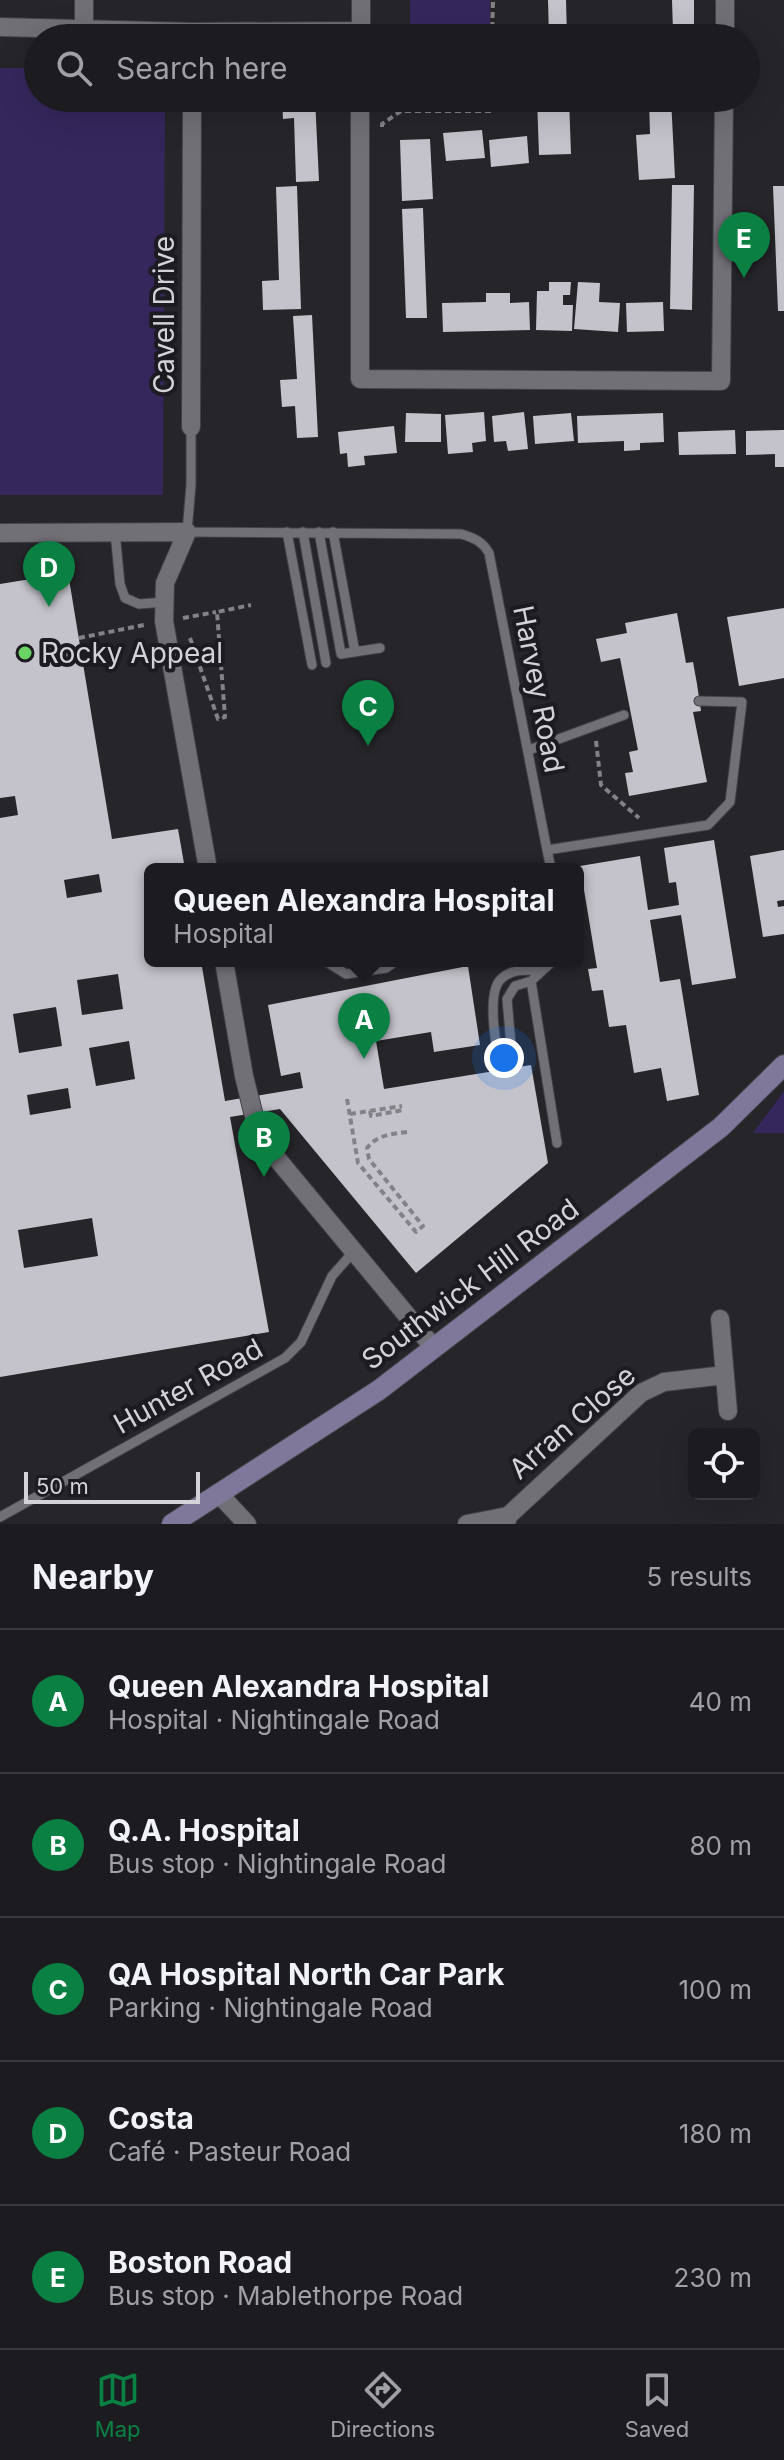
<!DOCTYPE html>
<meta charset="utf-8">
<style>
:root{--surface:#1c1c20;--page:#252529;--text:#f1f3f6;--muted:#a0a1a5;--line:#3a3a3e;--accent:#0b8043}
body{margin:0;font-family:Inter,sans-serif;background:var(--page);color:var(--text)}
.controls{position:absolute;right:24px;bottom:24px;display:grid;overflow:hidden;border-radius:12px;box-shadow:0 8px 32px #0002}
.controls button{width:72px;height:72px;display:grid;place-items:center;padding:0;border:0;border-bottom:2px solid var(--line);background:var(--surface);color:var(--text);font:40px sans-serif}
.scale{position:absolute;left:24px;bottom:20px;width:176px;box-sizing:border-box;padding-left:8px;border:4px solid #d3d3d7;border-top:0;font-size:22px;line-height:28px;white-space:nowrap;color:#d3d3d7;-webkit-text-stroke:6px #1c1b21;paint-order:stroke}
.you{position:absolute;left:504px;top:1058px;width:28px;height:28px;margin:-20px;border:6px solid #fff;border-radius:50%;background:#1a73e8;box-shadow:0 0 0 12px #1a73e833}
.badge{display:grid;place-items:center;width:52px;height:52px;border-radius:50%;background:var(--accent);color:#fff;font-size:26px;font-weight:700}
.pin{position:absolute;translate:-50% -66px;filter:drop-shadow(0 2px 4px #0008)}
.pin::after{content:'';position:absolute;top:42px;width:28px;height:24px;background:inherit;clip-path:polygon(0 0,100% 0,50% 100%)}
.popup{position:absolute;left:144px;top:863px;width:440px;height:104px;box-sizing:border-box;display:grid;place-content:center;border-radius:12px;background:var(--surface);filter:drop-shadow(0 2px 6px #0005);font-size:26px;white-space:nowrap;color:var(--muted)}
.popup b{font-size:30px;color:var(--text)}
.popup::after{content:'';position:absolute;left:50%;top:100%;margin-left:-16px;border:16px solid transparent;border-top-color:var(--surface)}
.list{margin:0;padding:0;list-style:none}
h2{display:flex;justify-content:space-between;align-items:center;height:104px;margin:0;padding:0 32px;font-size:34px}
h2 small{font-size:26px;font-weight:400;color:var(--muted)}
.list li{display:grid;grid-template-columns:52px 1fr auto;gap:24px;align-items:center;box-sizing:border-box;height:144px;padding:0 32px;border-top:2px solid var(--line)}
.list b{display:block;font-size:30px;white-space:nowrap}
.list p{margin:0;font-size:26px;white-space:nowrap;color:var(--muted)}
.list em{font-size:26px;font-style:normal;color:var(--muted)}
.icon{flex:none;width:44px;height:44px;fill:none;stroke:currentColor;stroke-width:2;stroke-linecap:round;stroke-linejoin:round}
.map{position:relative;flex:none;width:784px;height:1524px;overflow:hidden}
.search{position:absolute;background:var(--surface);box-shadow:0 8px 32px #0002;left:24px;right:24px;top:24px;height:88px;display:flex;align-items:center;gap:20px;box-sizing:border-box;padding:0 28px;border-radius:44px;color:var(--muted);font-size:30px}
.sheet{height:824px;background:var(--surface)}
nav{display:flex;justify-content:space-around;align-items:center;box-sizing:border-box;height:112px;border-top:2px solid var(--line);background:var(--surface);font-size:22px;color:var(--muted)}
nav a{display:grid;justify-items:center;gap:4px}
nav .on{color:var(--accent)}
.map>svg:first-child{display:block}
.green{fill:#35275c}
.building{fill:#c4c3cb;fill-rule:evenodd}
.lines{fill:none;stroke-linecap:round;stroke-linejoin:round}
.service-casing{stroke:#424146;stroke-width:11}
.minor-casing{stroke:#424146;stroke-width:20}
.secondary-casing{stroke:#424146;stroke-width:22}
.path{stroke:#838287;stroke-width:4;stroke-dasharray:6 4;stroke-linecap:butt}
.service{stroke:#717077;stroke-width:9}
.minor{stroke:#717077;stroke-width:18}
.secondary{stroke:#7f789a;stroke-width:20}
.poi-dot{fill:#6ad363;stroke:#1c1b21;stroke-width:3}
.labels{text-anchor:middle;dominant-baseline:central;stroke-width:8;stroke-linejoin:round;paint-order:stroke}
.street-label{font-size:28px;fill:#d3d3d7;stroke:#1c1b21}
.poi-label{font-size:28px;fill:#d3d3d7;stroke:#1c1b21;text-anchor:start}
</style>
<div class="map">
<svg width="784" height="1524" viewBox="0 0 784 1524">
<rect width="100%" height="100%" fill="#26252a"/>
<path class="green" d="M410 0H490V38H410Z
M0 68H38V98H165L163 495H0Z
M784 1091V1133H753Z"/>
<path class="building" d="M548 0H566L567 38H549Z
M672 0H694V38H648V32H673Z
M282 98H315L319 181 296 182 294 118 283 119Z
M537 98H569L571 154 539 155Z
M649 98H671L675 178 639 180 636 135 650 134Z
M482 130 485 158 446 161 443 133Z
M527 136 529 163 491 167 489 140Z
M430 139 433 199 402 201 400 140Z
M672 185H694L692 310 670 309Z
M297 186 301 309 263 310 262 281 279 280 276 187Z
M773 186H784V311H778Z
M423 208 427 318H406L402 209Z
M549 282H571L570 295H563V305H573L572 331 536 330 537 291H549Z
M578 282 600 283 599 302 620 303 618 332 574 329Z
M486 293H510V303L529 302 530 330 443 332 442 303 486 302Z
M663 302 664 331 627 332 626 303Z
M312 315 318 437 297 438 295 406 282 407 280 380 297 379 293 316Z
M484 412 486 441 472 443 473 452 448 454 445 415Z
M524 412 528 449 508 451 506 441 494 442 492 416Z
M406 413 441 414V442H405Z
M571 413 574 441 535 444 533 416Z
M663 413 664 442 640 443V450L624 451V441L578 443 577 416Z
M394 426 397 453 364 456 365 465 348 467 347 453 340 454 338 432Z
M735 430 736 454 679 455 678 432Z
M784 430V467H775V454L746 455V431Z
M68 573 112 839 178 829 185 869H150V961H201L225 1101 303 1088 300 1072 281 1076 268 1005 468 966 480 1045 434 1052 431 1032 376 1041 384 1089 531 1065 548 1163 416 1273 280 1109 230 1117 269 1332 0 1377V818L18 815 15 796 0 798V584ZM99 874 102 892 67 898 64 880ZM118 974 123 1009 82 1015 77 980ZM56 1007 62 1046 19 1053 13 1014ZM129 1041 135 1079 96 1086 89 1048ZM68 1088 71 1108 30 1115 27 1095ZM92 1218 98 1256 24 1268 18 1230Z
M784 608V678L739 686 727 617Z
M677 613 686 663 693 662 697 684 701 711 693 712 707 782 629 796 625 773 633 772 629 752 638 750 620 658 601 662 596 639 627 633 625 623Z
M714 840 736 978 692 985 681 915 650 920 660 982 680 979 699 1095 667 1101 661 1068 634 1073 626 1025 609 1027 603 990 592 991 588 969 597 968 580 866 640 856 648 910 679 905 676 882 669 883 664 848Z
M784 850V900L777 901 778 907 784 906V934L763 937 750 856Z"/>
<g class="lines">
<defs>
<path id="service" d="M191 427V485L187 532 461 534C474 538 482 541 489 553L547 850 708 825 730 802 742 702 699 701
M115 532 120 584 125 598 139 604 165 602
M287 532 312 665
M303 532 326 663
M319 532 341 654 380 648
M333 532 355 652
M529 750 624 715
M547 850 551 869
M325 961 346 974 386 968 396 961
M553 961 531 981 557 1143
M513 1068 507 999 515 986 531 981
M500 1070C497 1050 486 996 500 980 511 968 529 970 543 970
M0 1517 285 1358 301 1342 332 1276 355 1250"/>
<path id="minor" d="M0 27 192 32 361 31
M84 28V0
M361 38V0
M725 38V0
M360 98V379L721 381 724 98
M191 427 192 98
M0 533 187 532 165 583 164 621 208 869
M224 961 244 1076 257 1128 274 1155 434 1348
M720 1319 728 1411
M218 1493 247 1524
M467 1524 508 1516
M506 1524 508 1516 641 1393 664 1382 725 1375"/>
<path id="secondary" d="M172 1524 379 1390 721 1127 784 1065"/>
</defs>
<use href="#service" class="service-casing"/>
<use href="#minor" class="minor-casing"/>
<use href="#secondary" class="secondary-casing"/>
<path class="path" d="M492 38 493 0
M382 127V124L401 111H492V98
M183 618 216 612
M79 638 144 625
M190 638 218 719 225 717 217 612 251 605
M596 741 601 785 639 818
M347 1099 358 1163 416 1232 423 1226 369 1159 367 1148C377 1135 391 1134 407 1132
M370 1111 371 1116 403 1110
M350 1114 402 1106"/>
<use href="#service" class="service"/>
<use href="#minor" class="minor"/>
<use href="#secondary" class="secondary"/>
</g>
<circle class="poi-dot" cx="25" cy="653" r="8"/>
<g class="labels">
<g class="street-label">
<text transform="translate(164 315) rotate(-90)">Cavell Drive</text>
<text transform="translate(539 689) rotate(79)">Harvey Road</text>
<text transform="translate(470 1284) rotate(-37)">Southwick Hill Road</text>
<text transform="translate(188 1386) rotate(-29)">Hunter Road</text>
<text transform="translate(572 1422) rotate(-41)">Arran Close</text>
</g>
<g class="poi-label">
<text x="41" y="653">Rocky Appeal</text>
</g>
</g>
</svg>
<div class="controls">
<button><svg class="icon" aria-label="locate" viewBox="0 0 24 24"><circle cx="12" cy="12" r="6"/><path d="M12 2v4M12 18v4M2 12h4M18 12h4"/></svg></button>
</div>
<div class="scale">50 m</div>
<div class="you"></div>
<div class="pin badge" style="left:364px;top:1059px">A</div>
<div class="popup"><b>Queen Alexandra Hospital</b>Hospital</div>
<div class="pin badge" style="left:264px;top:1177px">B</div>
<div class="pin badge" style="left:368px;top:746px">C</div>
<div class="pin badge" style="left:49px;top:607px">D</div>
<div class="pin badge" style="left:744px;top:278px">E</div>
<div class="search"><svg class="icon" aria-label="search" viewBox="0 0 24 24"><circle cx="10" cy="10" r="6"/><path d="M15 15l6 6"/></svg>Search here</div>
</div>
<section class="sheet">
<h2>Nearby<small>5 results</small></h2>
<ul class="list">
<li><span class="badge">A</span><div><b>Queen Alexandra Hospital</b><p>Hospital · Nightingale Road</p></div><em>40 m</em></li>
<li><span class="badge">B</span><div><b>Q.A. Hospital</b><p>Bus stop · Nightingale Road</p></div><em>80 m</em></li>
<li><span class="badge">C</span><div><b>QA Hospital North Car Park</b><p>Parking · Nightingale Road</p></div><em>100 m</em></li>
<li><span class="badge">D</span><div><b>Costa</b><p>Café · Pasteur Road</p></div><em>180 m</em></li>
<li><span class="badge">E</span><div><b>Boston Road</b><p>Bus stop · Mablethorpe Road</p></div><em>230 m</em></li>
</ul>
</section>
<nav>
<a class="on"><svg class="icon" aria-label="map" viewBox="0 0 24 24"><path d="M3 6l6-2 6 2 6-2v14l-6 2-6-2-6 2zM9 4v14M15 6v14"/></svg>Map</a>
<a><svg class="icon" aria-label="directions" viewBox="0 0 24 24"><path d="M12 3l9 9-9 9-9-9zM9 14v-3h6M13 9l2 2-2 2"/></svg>Directions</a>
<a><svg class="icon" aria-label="saved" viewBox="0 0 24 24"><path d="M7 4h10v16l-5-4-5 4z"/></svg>Saved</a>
</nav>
